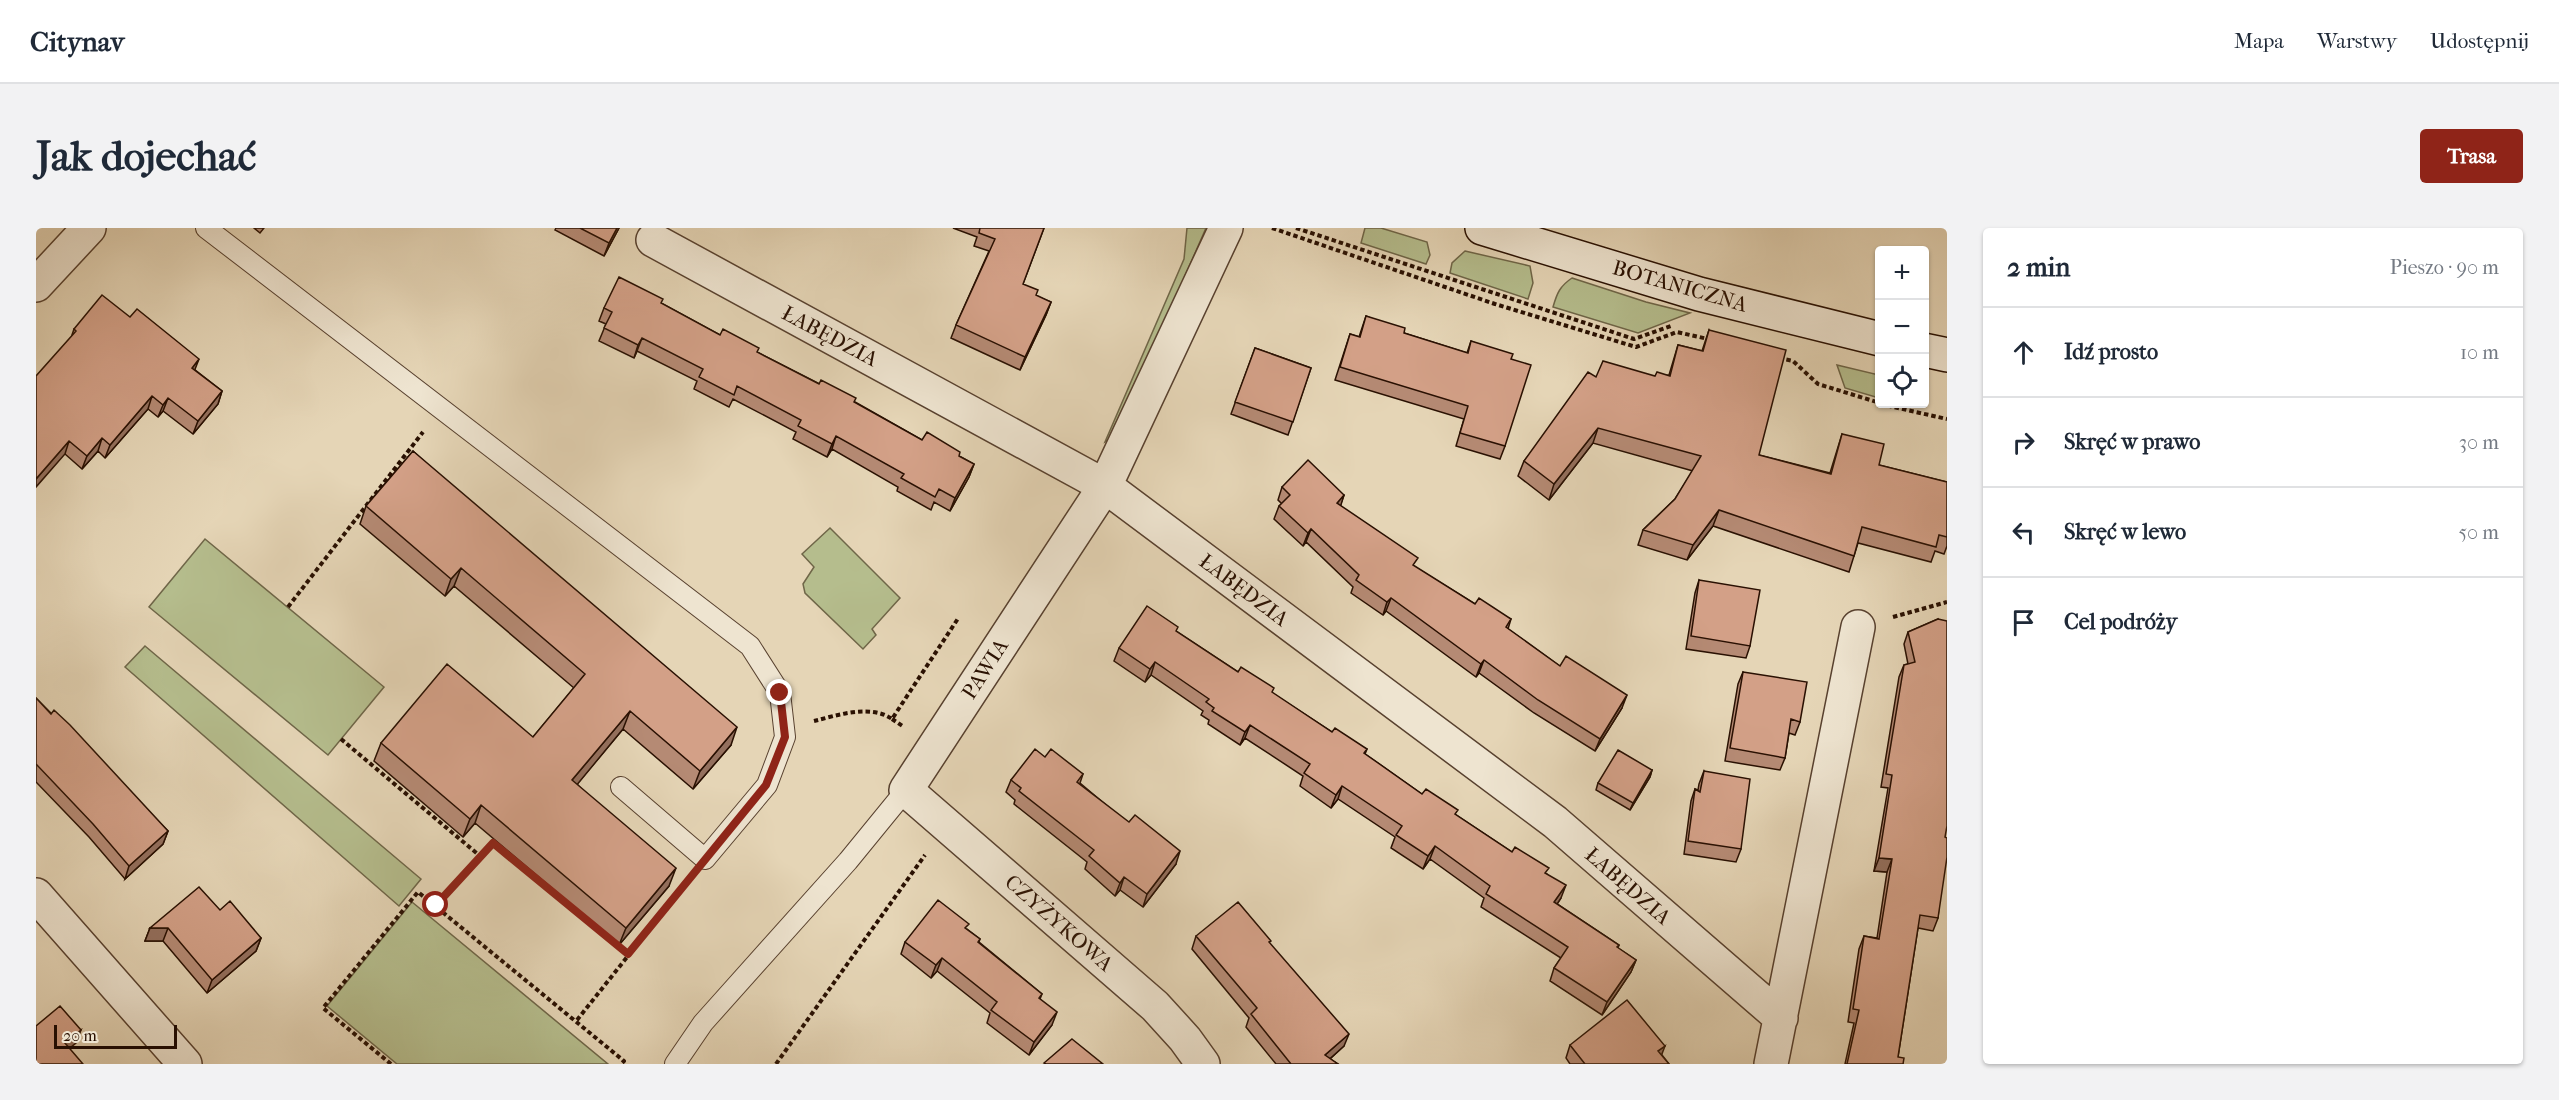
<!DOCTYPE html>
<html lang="pl">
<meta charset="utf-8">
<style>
:root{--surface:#fff;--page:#f2f2f3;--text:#1f2937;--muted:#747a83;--line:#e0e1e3;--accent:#8f2418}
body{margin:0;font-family:"IM FELL French Canon",serif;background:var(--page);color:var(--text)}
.controls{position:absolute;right:18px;top:18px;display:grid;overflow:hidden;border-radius:6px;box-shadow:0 2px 4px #0004}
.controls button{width:54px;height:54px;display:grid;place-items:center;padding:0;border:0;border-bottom:2px solid var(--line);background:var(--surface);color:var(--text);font:30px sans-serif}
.scale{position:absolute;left:18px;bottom:15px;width:123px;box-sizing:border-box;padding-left:6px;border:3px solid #291002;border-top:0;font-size:16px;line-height:21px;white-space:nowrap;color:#291002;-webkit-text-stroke:4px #eee4d0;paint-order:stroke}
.stop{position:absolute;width:18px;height:18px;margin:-14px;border:4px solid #8f2418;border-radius:50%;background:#fff}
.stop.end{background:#8f2418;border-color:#fff;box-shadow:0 2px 6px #0008}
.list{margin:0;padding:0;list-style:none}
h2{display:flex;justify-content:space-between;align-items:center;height:78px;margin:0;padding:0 24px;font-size:26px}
h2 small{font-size:20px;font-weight:400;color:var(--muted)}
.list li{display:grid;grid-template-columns:39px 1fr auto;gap:18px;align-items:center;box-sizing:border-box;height:90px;padding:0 24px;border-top:2px solid var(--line)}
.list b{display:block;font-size:22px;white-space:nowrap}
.list em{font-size:20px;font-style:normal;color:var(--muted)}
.icon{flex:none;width:33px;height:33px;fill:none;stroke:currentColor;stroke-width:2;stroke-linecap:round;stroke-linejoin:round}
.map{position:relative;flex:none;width:1911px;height:836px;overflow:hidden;border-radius:6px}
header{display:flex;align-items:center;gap:36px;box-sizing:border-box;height:84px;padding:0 30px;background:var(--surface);border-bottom:2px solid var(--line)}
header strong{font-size:28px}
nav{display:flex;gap:33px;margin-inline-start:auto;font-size:21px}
.intro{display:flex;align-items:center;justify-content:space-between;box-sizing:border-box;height:144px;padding:0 36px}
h1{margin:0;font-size:42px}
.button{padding:15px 27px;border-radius:6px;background:var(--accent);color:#fff;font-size:21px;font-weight:700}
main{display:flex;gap:36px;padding:0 36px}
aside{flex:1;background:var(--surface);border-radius:6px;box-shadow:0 2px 4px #0004}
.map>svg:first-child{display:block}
.green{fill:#b5bd8d;stroke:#6f6648;stroke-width:1.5}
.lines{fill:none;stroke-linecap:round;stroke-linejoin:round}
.service-casing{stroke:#58412f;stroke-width:22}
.minor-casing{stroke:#58412f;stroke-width:36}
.tertiary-casing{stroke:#58412f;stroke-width:36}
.secondary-casing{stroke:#291002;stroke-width:36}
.path{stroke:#291002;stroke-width:4;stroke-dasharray:4.5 3;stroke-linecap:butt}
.service{stroke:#eee4d0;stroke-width:20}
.minor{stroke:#eee4d0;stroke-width:33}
.tertiary{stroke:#eee4d0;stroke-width:33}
.secondary{stroke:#eee4d0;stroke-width:33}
.wall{fill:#b58a74;stroke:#291002;stroke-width:1.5}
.shaded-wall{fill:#94705e;stroke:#291002;stroke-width:1.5}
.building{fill:#d3a087;stroke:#291002;stroke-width:1.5}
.route{stroke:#8f2418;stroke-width:8}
.labels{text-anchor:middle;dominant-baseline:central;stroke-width:5;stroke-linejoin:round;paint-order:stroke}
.street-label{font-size:21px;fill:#291002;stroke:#eee4d0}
</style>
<header>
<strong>Citynav</strong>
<nav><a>Mapa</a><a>Warstwy</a><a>Udostępnij</a></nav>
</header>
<div class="intro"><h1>Jak dojechać</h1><a class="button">Trasa</a></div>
<main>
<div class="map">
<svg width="1911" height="836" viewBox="0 0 1911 836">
<rect width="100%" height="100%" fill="#e5d5b6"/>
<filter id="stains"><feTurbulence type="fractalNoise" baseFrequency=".00333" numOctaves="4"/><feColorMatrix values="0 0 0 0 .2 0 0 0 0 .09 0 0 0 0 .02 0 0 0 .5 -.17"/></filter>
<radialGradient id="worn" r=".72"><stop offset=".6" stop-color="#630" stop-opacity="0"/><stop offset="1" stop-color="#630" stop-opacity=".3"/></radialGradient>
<path class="green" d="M1151 0H1170L1079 208 1069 214 1148 31Z
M1329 0H1345L1391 14 1394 27 1390 36 1325 15Z
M1429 23 1494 38 1497 55 1492 71 1414 45 1416 35Z
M1536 50 1610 74 1654 85 1602 105 1517 79C1521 65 1524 58 1536 50Z
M1801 137 1843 147V170L1809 160Z
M794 300 864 370 836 401 840 407 827 421 769 365 767 356 778 339 766 326Z
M169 311 348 459 292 527 113 379Z
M109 418 385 651 363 678 89 439Z
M376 674 572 836H361L291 778Z"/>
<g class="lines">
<defs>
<path id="service" d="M170 0 714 418 744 465 749 509 731 557 669 631 585 559
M639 836 667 795 812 633 870 562"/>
<path id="minor" d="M617 12 1069 258 1519 594 1745 790
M0 667 149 836
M1167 836 1149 811 1119 778 870 562 1069 258 1190 0
M1735 836 1822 399"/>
<path id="tertiary" d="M0 57 53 0"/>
<path id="secondary" d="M1446 0 1663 66 1844 111
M1888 122 1911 127"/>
</defs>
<use href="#service" class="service-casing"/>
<use href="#minor" class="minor-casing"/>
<use href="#tertiary" class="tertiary-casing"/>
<use href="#secondary" class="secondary-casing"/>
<path class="path" d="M1236 0 1459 76 1600 119 1641 104 1672 111
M1260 0 1598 111 1635 98
M1743 130 1757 133 1782 156 1844 175
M1844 176 1911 191
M252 379 387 204
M1857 389 1911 374
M856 491 868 499
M778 493C802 487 835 476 856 491L923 389
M305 511 444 628
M400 677 457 615 592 727
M541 792 650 655
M355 836 287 780 382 664 588 833 585 836
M740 836 889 627"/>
<use href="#service" class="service"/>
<use href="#minor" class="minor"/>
<use href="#tertiary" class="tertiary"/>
<use href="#secondary" class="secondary"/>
</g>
<path class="wall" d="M218 0H228L224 5Z
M520 0H583L568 28 519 2Z
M917 0H1008L987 56 1000 68 1015 74 1010 87 984 142 915 110 920 97 953 23 938 18 941 9Z
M625 75 684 107 721 124 819 174 886 212 923 228 938 236 933 249 914 283 898 274 895 282 861 263 862 259 796 221 791 229 757 211 760 204 697 171 693 179 658 161 661 153 601 123 598 130 563 113 570 96 563 93 568 80Z
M1330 88 1368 105 1431 125 1435 113 1475 131 1469 218 1464 231 1420 218 1428 191 1299 152 1314 106 1323 109Z
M38 101 159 142 186 163 182 176 157 206 127 183 122 189 112 181 69 230 62 223 46 241 29 226 36 107Z
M1673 102 1723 227 1794 245 1806 206 1843 237 1911 254V318L1908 326 1899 323 1895 334 1822 315 1813 344 1677 298 1651 332 1602 317 1607 302 1639 271 1657 243 1557 215 1513 272 1482 248 1488 233 1560 149 1619 148 1633 147 1642 117 1666 123Z
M1219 120 1275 140 1252 207 1195 186Z
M377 223 695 517 657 561 587 501 541 556 633 658 583 717 439 595 427 609 338 533 345 515 497 509 538 460 418 358 409 368 324 296 330 278Z
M1246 259 1308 267 1304 278 1379 339 1439 376 1475 391 1472 401 1524 438 1586 480 1559 523 1498 485 1443 445 1440 449 1350 383 1347 387 1315 365 1317 359 1270 314 1267 318 1238 291 1243 278 1246 276 1242 272Z
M1663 352 1714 418 1710 430 1650 421 1659 365Z
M1902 391 1909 609 1902 690 1897 703 1882 700 1862 829 1867 836H1809L1818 795 1812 794 1823 721 1828 708 1841 710 1851 644 1838 643 1852 560 1845 559 1863 449 1868 437 1872 436 1868 416 1872 404Z
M1141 404 1202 444 1236 465 1296 504 1331 521 1329 526 1386 566 1420 587 1476 624 1511 646 1525 670 1521 676 1583 717 1582 720 1600 732 1595 744 1566 787 1514 753 1518 740 1525 730 1445 679 1448 670 1394 631 1387 641 1355 620 1359 609 1302 571 1295 580 1264 558 1267 548 1209 510 1204 517 1172 496 1173 492 1165 487 1167 483 1115 447 1109 454 1078 433 1083 420Z
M1707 444 1764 494 1759 507 1753 505 1749 530 1744 542 1689 533 1702 456Z
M0 470 132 603 127 616 89 651 53 609 0 554Z
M1009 529 1047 546 1044 555 1140 636 1107 679 1084 662 1079 668 1049 641 1051 634 978 576 979 572 970 564 975 552Z
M1616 542 1614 549 1594 582 1560 562 1562 555Z
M1668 543 1705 621 1700 634 1648 626 1655 573 1659 561 1662 562 1663 556Z
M184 682 225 710 220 723 171 765 127 713H109L114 700Z
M931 701 944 711 943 714 1006 766 1004 771 1016 797 993 827 951 795 954 785 901 743 895 750 865 726 869 714Z
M1160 708 1234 716 1308 818 1294 831 1302 836H1240L1210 799 1213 790 1156 721Z
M1534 817 1626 827 1633 836H1534L1530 830Z"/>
<path class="shaded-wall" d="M581 0H583L568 28 573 15Z
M1015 74 1010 87 984 142 989 129Z
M606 110 601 123 598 130 602 117Z
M163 131 158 144 156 140Z
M186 163 182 176 157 206 162 193Z
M116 168 112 181 69 230 74 217Z
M132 170 127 183 122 189 127 177Z
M1562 200 1557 215 1513 272 1518 256Z
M800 208 796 221 791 229 796 216Z
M66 210 62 223 46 241 51 228Z
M33 213 29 226 0 259V251Z
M938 236 933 249 914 283 919 270Z
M1308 267 1304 280 1301 275Z
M1683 282 1677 298 1651 332 1657 317Z
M1275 301 1270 314 1267 318 1272 305Z
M425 340 418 358 409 368 415 351Z
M1355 370 1350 383 1347 387 1351 374Z
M1448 432 1443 445 1440 449 1445 436Z
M1119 434 1115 447 1109 454 1114 441Z
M1591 467 1586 480 1559 523 1564 511Z
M594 483 587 501 530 570 536 552Z
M1214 497 1209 510 1204 517 1209 504Z
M701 499 695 517 657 561 664 543Z
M1616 542 1614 549 1594 582 1597 575Z
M1306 558 1302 571 1295 580 1300 567Z
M445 577 439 595 427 609 434 591Z
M132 603 127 616 89 651 93 638Z
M1399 618 1394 631 1387 641 1392 628Z
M1144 623 1140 636 1107 679 1111 666Z
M1843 630 1856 631 1851 644 1838 643Z
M640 640 633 658 583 717 590 700Z
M1088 649 1084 662 1079 668 1084 655Z
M1530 657 1525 670 1514 687 1518 674Z
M114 700H132L127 713H109Z
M225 710 220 723 171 765 176 752Z
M906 730 901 743 895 750 900 737Z
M1600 732 1595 744 1566 787 1571 774Z
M1021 784 1016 797 993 827 998 814Z
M45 802 40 815 24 828 29 815Z
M1313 806 1308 818 1288 836 1289 827Z
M1629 818 1624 831 1622 823Z"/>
<path class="building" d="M544 0H581L573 15Z
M944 0H1008L987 56 1002 62 1000 67 1015 74 989 129 920 97 959 11 943 5Z
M583 49 627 71 625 75 684 107 687 101 723 120 721 124 783 156 785 152 820 170 818 174 886 212 891 204 924 224 923 228 938 236 919 270 903 261 899 269 865 250 868 246 800 208 796 216 762 198 765 192 701 158 698 167 663 149 667 141 606 110 602 117 568 100 576 84 568 80Z
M66 67 94 89 101 81 163 131 156 140 186 163 162 193 132 170 127 177 116 168 74 217 66 210 51 228 33 213 0 251V148L40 103 38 101Z
M1330 88 1369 100 1368 105 1432 125 1435 113 1477 126 1475 131 1495 137 1469 218 1424 205 1432 178 1304 139 1314 106 1324 109Z
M1673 102 1750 122 1723 227 1795 246 1806 206 1848 216 1843 237 1911 254V309L1903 307 1900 319 1826 299 1818 328 1683 282 1657 317 1607 302 1639 271 1665 228 1562 200 1518 256 1488 233 1552 144 1560 149 1567 133 1619 148 1621 144 1634 148 1642 117 1667 123Z
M1219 120 1275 140 1257 194 1199 174Z
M377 223 701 499 664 543 594 483 536 552 640 640 590 700 445 577 434 591 345 515 411 436 497 509 549 446 425 340 415 351 330 278Z
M1272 232 1308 267 1301 275 1382 330 1377 337 1439 376 1443 370 1475 391 1470 399 1524 438 1530 428 1591 467 1564 511 1502 472 1448 432 1445 436 1355 370 1351 374 1320 352 1323 347 1275 301 1272 305 1243 278 1254 267 1246 259Z
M1663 352 1724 362 1714 418 1655 408Z
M1111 378 1142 399 1140 403 1202 444 1205 439 1238 460 1236 464 1296 504 1299 500 1331 521 1328 525 1386 566 1390 561 1422 582 1419 586 1476 624 1479 619 1513 640 1509 645 1530 657 1518 674 1583 717 1581 719 1600 732 1571 774 1518 740 1532 719 1450 666 1454 658 1399 618 1392 628 1360 607 1366 598 1306 558 1300 567 1268 545 1274 536 1214 497 1209 504 1176 483 1178 480 1170 474 1173 471 1119 434 1114 441 1083 420Z
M1902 391 1911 393V598L1909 609 1911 610V629L1902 690 1884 687 1862 829 1868 830 1867 836H1811L1823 782 1817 781 1828 708 1843 711 1856 631 1843 630 1856 547 1850 546 1868 437 1879 434 1872 404Z
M1707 444 1771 454 1764 494 1755 491 1749 530 1694 520Z
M0 470 15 486 18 482 34 497 132 603 93 638 57 596 0 536Z
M999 521 1009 529 1015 521 1047 546 1041 554 1093 594 1099 587 1144 623 1111 666 1088 649 1084 655 1053 628 1058 622 983 563 985 560 975 552Z
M1582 522 1616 542 1597 575 1562 555Z
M1668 543 1714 551 1705 621 1652 613 1659 561 1664 564Z
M163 659 184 682 194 673 225 710 176 752 132 700H114Z
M902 672 933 696 929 700 944 711 942 714 1006 766 1003 770 1021 784 998 814 955 782 961 774 906 730 900 737 869 714Z
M1202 674 1235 713 1233 714 1313 806 1289 827 1302 836H1255L1215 786 1221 780 1160 708Z
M1591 772 1629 818 1622 823 1633 836H1549L1534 817Z
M24 778 45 802 29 815 47 836H0V798Z
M1036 811 1067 836H1010L1008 835Z"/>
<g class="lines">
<path class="route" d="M400 677 457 615 592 726 730 557 749 509 744 465"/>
</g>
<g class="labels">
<g class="street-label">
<text transform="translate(1644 58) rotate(16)">BOTANICZNA</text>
<text transform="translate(794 108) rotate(28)">ŁABĘDZIA</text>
<text transform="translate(1208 362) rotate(37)">ŁABĘDZIA</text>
<text transform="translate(949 441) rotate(-57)">PAWIA</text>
<text transform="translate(1592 658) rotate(41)">ŁABĘDZIA</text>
<text transform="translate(1023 695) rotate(41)">CZYŻYKOWA</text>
</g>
</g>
<rect width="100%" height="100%" filter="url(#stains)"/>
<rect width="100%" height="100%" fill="url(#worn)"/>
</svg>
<div class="controls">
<button>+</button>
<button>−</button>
<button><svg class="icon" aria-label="locate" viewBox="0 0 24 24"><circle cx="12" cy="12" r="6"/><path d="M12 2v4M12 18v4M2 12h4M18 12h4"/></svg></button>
</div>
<div class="scale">20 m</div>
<div class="stop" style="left:400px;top:677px"></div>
<div class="stop end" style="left:744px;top:465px"></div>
</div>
<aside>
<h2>2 min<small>Pieszo · 90 m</small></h2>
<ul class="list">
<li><svg class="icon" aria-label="ahead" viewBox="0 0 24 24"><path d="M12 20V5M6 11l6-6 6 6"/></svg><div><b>Idź prosto</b></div><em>10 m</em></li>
<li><svg class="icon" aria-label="right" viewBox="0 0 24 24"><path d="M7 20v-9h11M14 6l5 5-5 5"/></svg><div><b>Skręć w prawo</b></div><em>30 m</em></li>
<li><svg class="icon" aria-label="left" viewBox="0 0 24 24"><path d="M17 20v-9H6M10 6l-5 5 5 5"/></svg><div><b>Skręć w lewo</b></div><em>50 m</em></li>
<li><svg class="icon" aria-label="arrive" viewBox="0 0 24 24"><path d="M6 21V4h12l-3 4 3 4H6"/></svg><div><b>Cel podróży</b></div></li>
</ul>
</aside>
</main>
